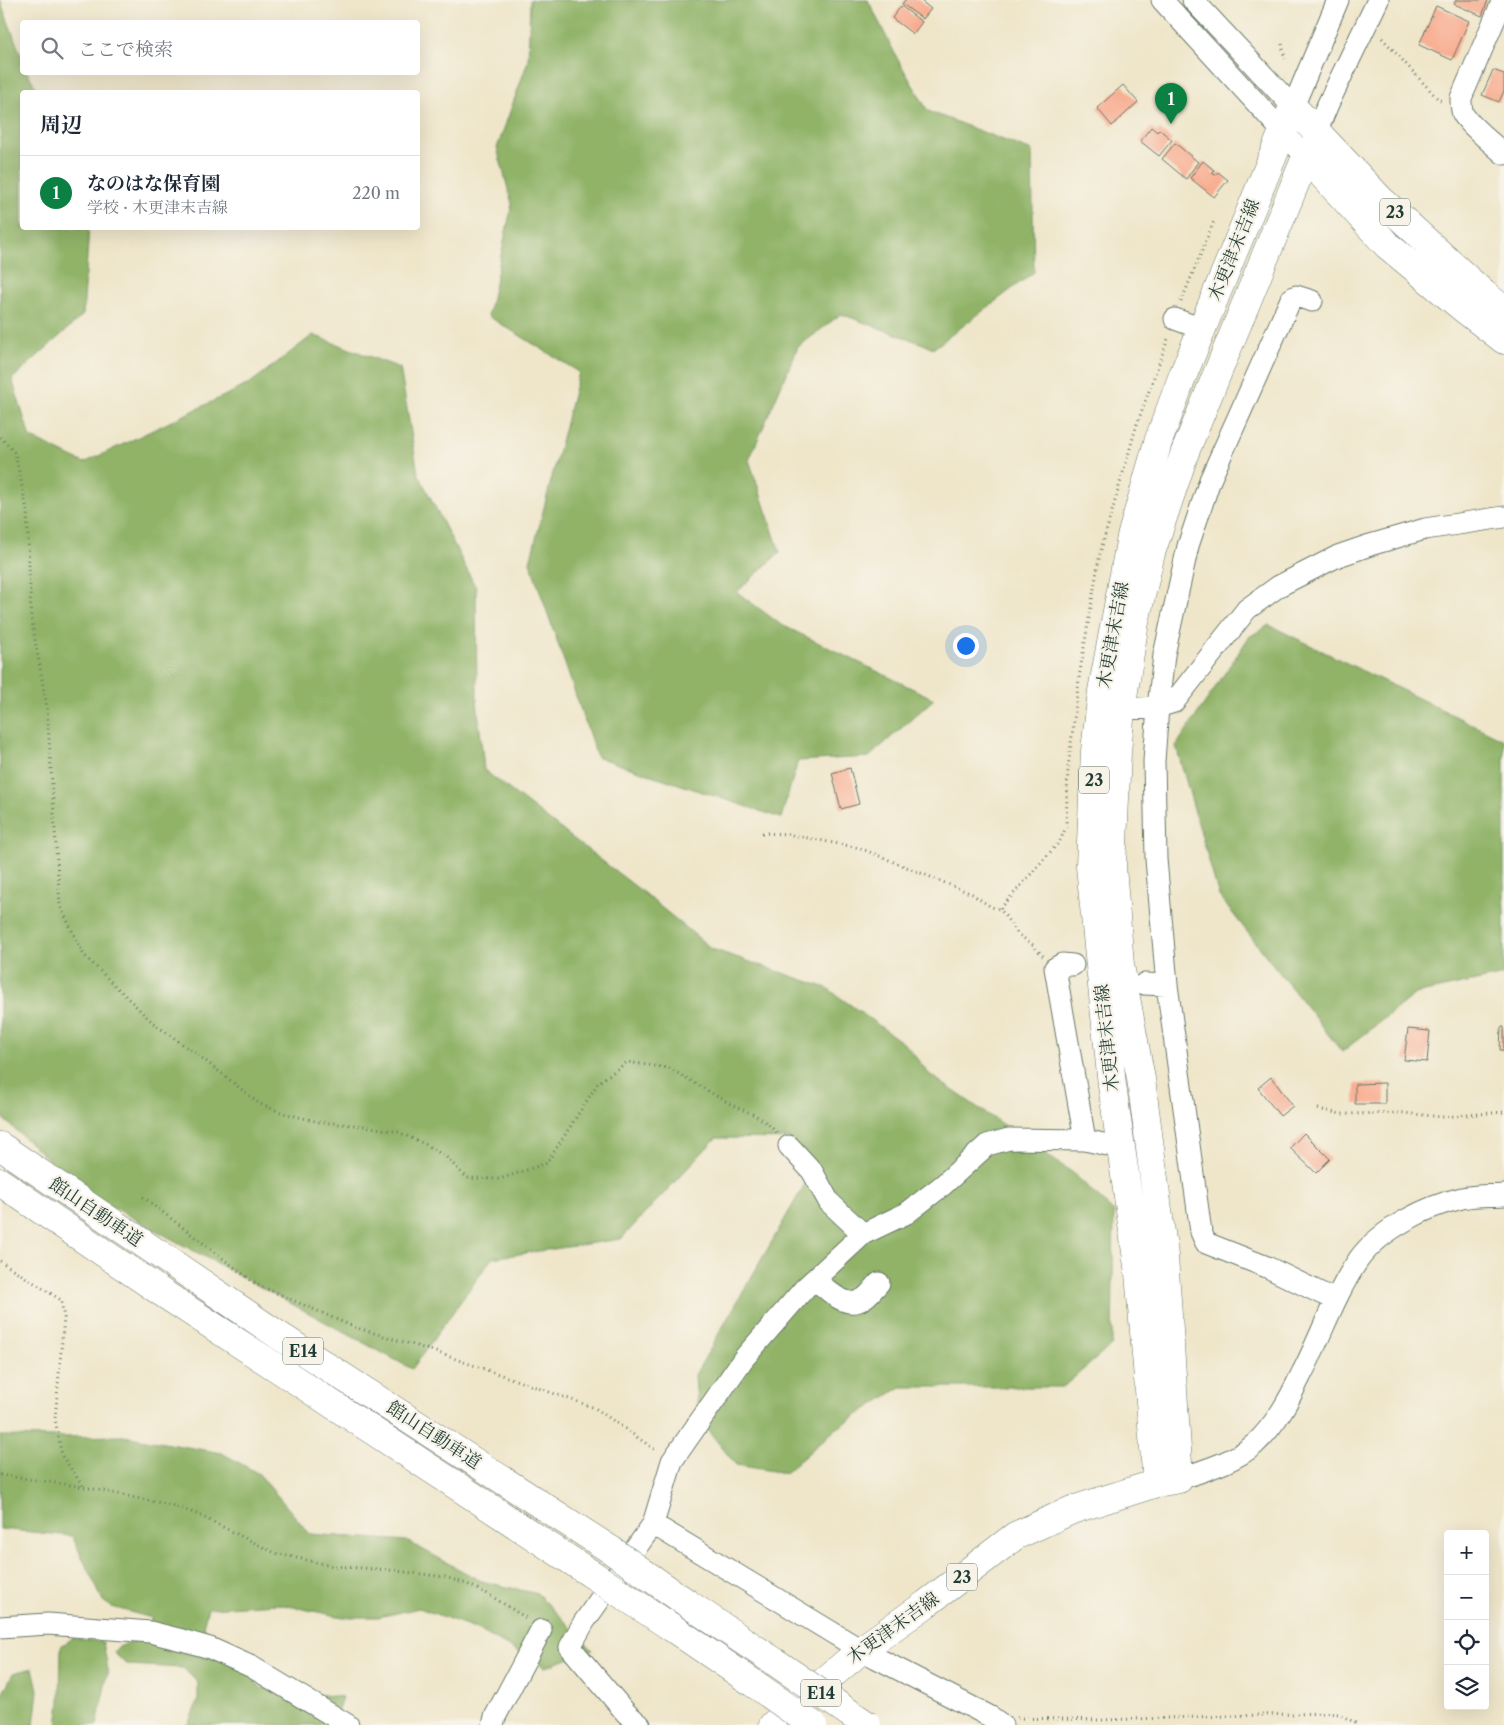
<!DOCTYPE html>
<html lang="ja">
<meta charset="utf-8">
<style>
:root{--surface:#fff;--page:#f2f2f3;--text:#1f2937;--muted:#747a83;--line:#e0e1e3;--accent:#0b8043}
body{margin:0;font-family:"Libre Caslon Text","Noto Serif JP",serif;background:var(--page);color:var(--text)}
.controls{position:absolute;right:15px;bottom:15px;display:grid;overflow:hidden;border-radius:5px;box-shadow:0 5px 20px #0002}
.controls button{width:45px;height:45px;display:grid;place-items:center;padding:0;border:0;border-bottom:1px solid var(--line);background:var(--surface);color:var(--text);font:25px sans-serif}
.you{position:absolute;left:965px;top:645px;width:18px;height:18px;margin:-12px;border:4px solid #fff;border-radius:50%;background:#1a73e8;box-shadow:0 0 0 8px #1a73e833}
.badge{display:grid;place-items:center;width:32px;height:32px;border-radius:50%;background:var(--accent);color:#fff;font-size:16px;font-weight:700}
.pin{position:absolute;translate:-50% -41px;filter:drop-shadow(0 1px 2px #0008)}
.pin::after{content:'';position:absolute;top:26px;width:18px;height:15px;background:inherit;clip-path:polygon(0 0,100% 0,50% 100%)}
.list{margin:0;padding:0;list-style:none}
h2{display:flex;justify-content:space-between;align-items:center;height:65px;margin:0;padding:0 20px;font-size:21px}
h2 small{font-size:16px;font-weight:400;color:var(--muted)}
.list li{display:grid;grid-template-columns:32px 1fr auto;gap:15px;align-items:center;box-sizing:border-box;height:75px;padding:0 20px;border-top:1px solid var(--line)}
.list b{display:block;font-size:19px;white-space:nowrap}
.list p{margin:0;font-size:16px;white-space:nowrap;color:var(--muted)}
.list em{font-size:16px;font-style:normal;color:var(--muted)}
.icon{flex:none;width:28px;height:28px;fill:none;stroke:currentColor;stroke-width:2;stroke-linecap:round;stroke-linejoin:round}
.map{position:relative;flex:none;width:1504px;height:1725px;overflow:hidden}
.search{position:absolute;background:var(--surface);box-shadow:0 5px 20px #0002;left:20px;top:20px;width:400px;height:55px;display:flex;align-items:center;gap:12px;box-sizing:border-box;padding:0 18px;border-radius:5px;color:var(--muted);font-size:19px}
.panel{position:absolute;background:var(--surface);box-shadow:0 5px 20px #0002;left:20px;top:90px;width:400px;height:140px;border-radius:5px}
.map>svg:first-child{display:block}
.forest{fill:#90b368;stroke:#58784e}
.building{fill:#f8ab8e}
.lines{fill:none;stroke-linecap:round;stroke-linejoin:round}
.minor-casing{stroke:#687868;stroke-width:23}
.major-casing{stroke:#687868;stroke-width:29}
.highway-casing{stroke:#687868;stroke-width:29}
.path{stroke:#687868;stroke-width:3;stroke-dasharray:1 4;stroke-linecap:butt}
.minor{stroke:#fff;stroke-width:21}
.major{stroke:#fff;stroke-width:28}
.highway{stroke:#fff;stroke-width:28}
.highway-bridge-casing{stroke:#687868;stroke-width:29;stroke-linecap:butt}
.highway-bridge{stroke:#fff;stroke-width:28}
.labels{text-anchor:middle;dominant-baseline:central;stroke-width:4.5;stroke-linejoin:round;paint-order:stroke}
.shield{fill:#f7f3e8;stroke:#60746a;stroke-width:1}
.shield-label{font-size:16px;font-weight:bold;fill:#1f3d34}
.street-label{font-size:18px;fill:#1f3d34;stroke:#f7f3e8}
</style>
<div class="map">
<svg width="1504" height="1725" viewBox="0 0 1504 1725">
<rect width="100%" height="100%" fill="#f7f3e8"/>
<filter id="ink" filterUnits="userSpaceOnUse"><feTurbulence type="fractalNoise" baseFrequency=".02" numOctaves="2"/><feDisplacementMap in="SourceGraphic" scale="10" xChannelSelector="R" yChannelSelector="G"/><feConvolveMatrix kernelMatrix="1 2 1 2 8 2 1 2 1" color-interpolation-filters="sRGB"/></filter>
<filter id="wash" filterUnits="userSpaceOnUse"><feTurbulence type="fractalNoise" baseFrequency=".0096" numOctaves="4" result="noise"/><feDisplacementMap in="SourceGraphic" scale="20" xChannelSelector="R" yChannelSelector="G"/><feGaussianBlur stdDeviation="1.12" result="paint"/><feColorMatrix in="noise" values="0 0 0 0 0 0 0 0 0 0 0 0 0 0 0 0 0 1.4 0 .05"/><feComposite in="paint" operator="in"/></filter>
<g filter="url(#wash)">
<rect width="100%" height="100%" fill="#efe6ca"/>
<path class="forest" d="M0 0 22 58V72L28 73 38 92H22V228H89L83 315 12 379 30 437 84 463 249 384 313 335 400 368 418 473 476 588 477 701 484 770 640 890 712 949 827 988 906 1045 929 1074 1073 1173 1114 1212 1112 1345 1063 1387H901L836 1429 785 1473 736 1465 698 1418 695 1375 809 1177 793 1139 716 1138 621 1239 492 1258 412 1369 85 1192 0 1116Z
M530 0H868L897 58 928 111 1032 151 1034 272 934 348 841 314 798 347 749 460 780 552 737 592 780 624 934 699 869 757 798 761 781 818 597 757 530 562 579 372 488 316 512 204 497 148 528 61Z
M1269 625 1504 740V975L1415 994 1342 1052 1219 896 1176 746 1249 637Z
M0 1436 59 1437 123 1436 222 1453 259 1474 310 1534 407 1541 481 1581 538 1594 593 1650 545 1667 475 1628 419 1608 379 1617H343L278 1604 208 1608 203 1626 261 1688 342 1697 333 1725H186L189 1723 198 1700V1683L183 1668 128 1665 114 1653 119 1647 132 1641 152 1618 112 1607 103 1601 72 1536 0 1529Z
M73 1638 103 1642 108 1670 97 1725H57L60 1703 61 1646Z
M33 1668 38 1690 34 1725H0V1699L13 1673Z"/>
<g id="blocks">
<path class="building" d="M905 0H920L931 9 923 19 902 4Z
M1456 0H1488L1482 16 1454 4Z
M901 6 922 22 913 34 892 18Z
M1436 6 1469 21 1452 60 1419 45Z
M1493 70 1504 74V91L1499 102 1482 95Z
M1123 85 1138 102 1112 126 1097 108Z
M1151 127 1157 132 1159 129 1172 140 1159 156 1140 141Z
M1175 143 1198 162 1186 179 1162 159Z
M1203 161 1214 170 1212 173 1215 175 1218 172 1228 180 1214 197 1190 178Z
M850 768 859 804 841 809 832 773Z
M1501 1027H1504V1050H1500Z
M1408 1029 1430 1031 1427 1062 1404 1060Z
M1271 1077 1293 1106 1280 1116 1258 1088Z
M1385 1083V1104H1355V1084Z
M1304 1133 1330 1159 1316 1173 1290 1148Z"/>
</g>
</g>
<g filter="url(#ink)">
<use href="#blocks" fill-opacity="0" stroke="#687868" stroke-width="1"/>
<g class="lines">
<defs>
<path id="minor" d="M1162 0 1306 157 1328 104 1378 0
M1193 0 1293 107 1338 0
M1503 0 1461 98C1461 104 1461 109 1463 114 1470 126 1493 144 1504 154
M1312 301 1296 296 1291 299 1210 480 1188 546 1164 655 1158 707 1154 761 1156 859 1167 985 1201 1232 1206 1243 1267 1267 1335 1300
M1175 319 1202 329
M1121 709 1158 707 1174 702 1247 609 1279 586 1338 556 1370 545 1425 529 1504 517
M1144 984 1167 985
M1085 1140 1121 1148
M789 1146 812 1171 829 1202 863 1234
M815 1279C826 1289 845 1309 861 1300 868 1297 874 1288 879 1283
M1179 1479C1205 1470 1234 1462 1255 1444 1276 1424 1289 1400 1301 1375 1321 1337 1334 1295 1359 1259 1381 1229 1427 1206 1462 1198 1476 1195 1490 1196 1504 1195
M653 1524 861 1650 991 1717 1002 1725
M0 1627 48 1624 150 1632 182 1640 210 1648 252 1667 348 1725
M493 1725 495 1717 541 1630
M640 1725 626 1713 570 1647 584 1622 653 1524 672 1461 744 1358 805 1288 863 1234 907 1213 943 1185 987 1145 1009 1139 1085 1140 1055 968 1062 964 1073 965"/>
<path id="major" d="M1157 1483 1139 1273 1112 1085 1090 866 1095 751 1102 691 1131 537 1158 442 1183 375 1293 107 1380 199 1484 294 1504 310
M773 1725 861 1650 926 1604 1015 1536 1072 1510 1157 1483 1179 1479 1164 1256 1141 1079 1120 965 1112 867 1117 752 1121 709 1135 622 1151 553 1185 452 1306 157 1387 245 1464 309 1504 340"/>
<path id="highway" d="M0 1146 278 1335 611 1550
M0 1182 164 1294 593 1575
M687 1603 775 1662
M671 1627 756 1685"/>
</defs>
<use href="#minor" class="minor-casing"/>
<use href="#major" class="major-casing"/>
<use href="#highway" class="highway-casing"/>
<path class="path" d="M1382 38 1439 100 1444 101
M1282 44 1285 59
M1181 302 1214 221
M0 437 15 453 27 510 31 617 47 708 60 906 84 955 153 1023 202 1058 260 1104 283 1113 319 1122 365 1126 398 1132 427 1145 446 1157 467 1178 500 1179 547 1163 598 1083 627 1062 669 1068 732 1105 755 1115 767 1123 777 1133
M762 833 787 834 860 848 972 894 991 907 1000 909
M1043 956 1033 945 1018 934 1000 909 1060 841 1066 827 1068 768 1080 671 1100 553 1137 424 1169 336
M1318 1109 1341 1114 1403 1113 1442 1117 1504 1112
M143 1197 256 1284 354 1327 433 1351 595 1408 657 1451
M0 1261 61 1300 64 1318 55 1419 62 1456 83 1486
M0 1475 84 1487 171 1505 197 1514 275 1553 333 1566 389 1570 445 1577 467 1584 486 1593 528 1619
M1017 1718 1102 1720 1325 1713 1339 1714 1359 1725"/>
<use href="#minor" class="minor"/>
<use href="#major" class="major"/>
<use href="#highway" class="highway"/>
<defs>
<path id="highway-bridge" d="M611 1550 687 1603
M593 1575 671 1627
M775 1662 867 1725
M756 1685 813 1725"/>
</defs>
<use href="#highway-bridge" class="highway-bridge-casing"/>
<use href="#highway-bridge" class="highway-bridge"/>
</g>
</g>
<g class="labels">
<g class="shield">
<rect x="1380" y="198.5" width="30" height="27" rx="4"/>
<rect x="1079" y="766.5" width="30" height="27" rx="4"/>
<rect x="283" y="1337.5" width="40" height="27" rx="4"/>
<rect x="947" y="1563.5" width="30" height="27" rx="4"/>
<rect x="801" y="1679.5" width="40" height="27" rx="4"/>
</g>
<g class="shield-label">
<text x="1395" y="212">23</text>
<text x="1094" y="780">23</text>
<text x="303" y="1351">E14</text>
<text x="962" y="1577">23</text>
<text x="821" y="1693">E14</text>
</g>
<g class="street-label">
<text transform="translate(1234 250) rotate(-68)">木更津末吉線</text>
<text transform="translate(1113 635) rotate(-80)">木更津末吉線</text>
<text transform="translate(1107 1038) rotate(-96)">木更津末吉線</text>
<text transform="translate(96 1212) rotate(34)">館山自動車道</text>
<text transform="translate(434 1435) rotate(33)">館山自動車道</text>
<text transform="translate(893 1628) rotate(-36)">木更津末吉線</text>
</g>
</g>
</svg>
<div class="controls">
<button>+</button>
<button>−</button>
<button><svg class="icon" aria-label="locate" viewBox="0 0 24 24"><circle cx="12" cy="12" r="6"/><path d="M12 2v4M12 18v4M2 12h4M18 12h4"/></svg></button>
<button><svg class="icon" aria-label="layers" viewBox="0 0 24 24"><path d="M12 4l9 5-9 5-9-5zM3 14l9 5 9-5"/></svg></button>
</div>
<div class="you"></div>
<div class="pin badge" style="left:1171px;top:124px">1</div>
<div class="search"><svg class="icon" aria-label="search" viewBox="0 0 24 24"><circle cx="10" cy="10" r="6"/><path d="M15 15l6 6"/></svg>ここで検索</div>
<section class="panel">
<h2>周辺<small></small></h2>
<ul class="list">
<li><span class="badge">1</span><div><b>なのはな保育園</b><p>学校 · 木更津末吉線</p></div><em>220 m</em></li>
</ul>
</section>
</div>
